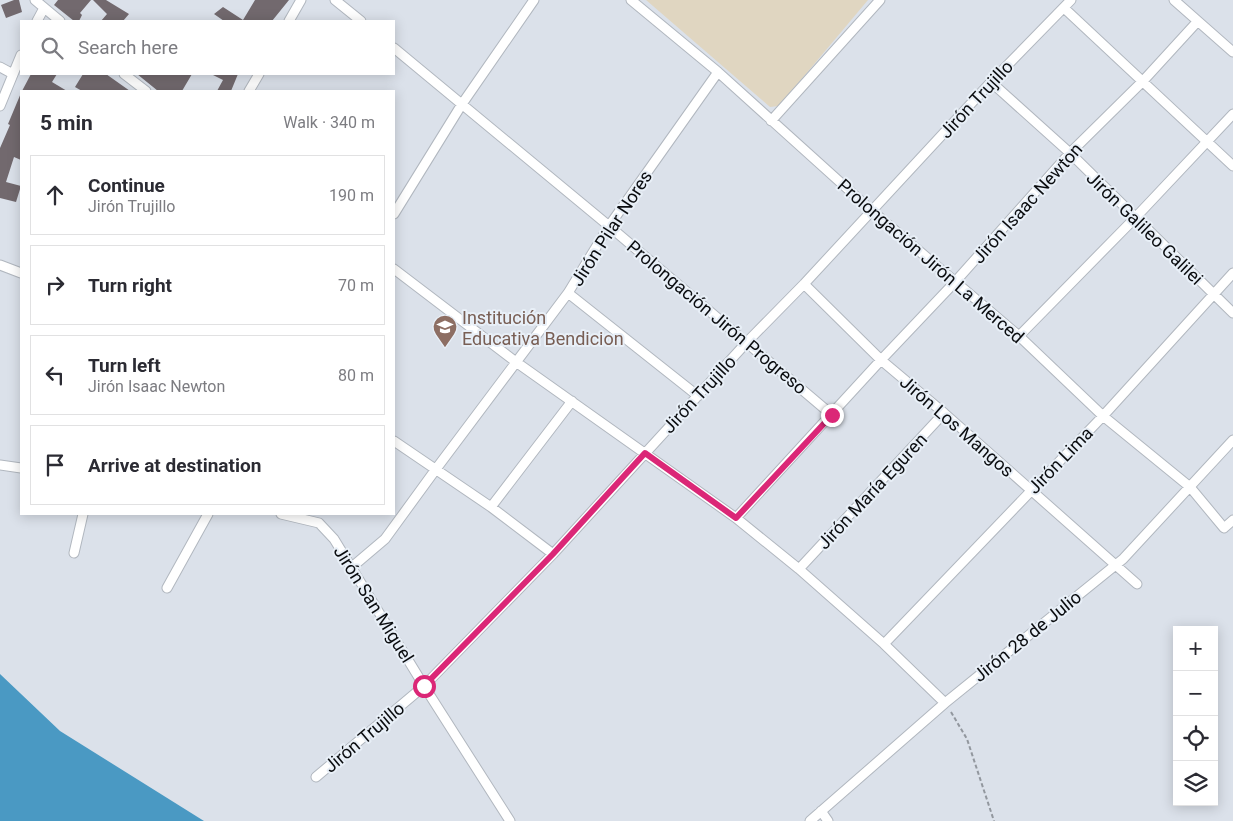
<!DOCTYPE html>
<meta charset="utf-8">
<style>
:root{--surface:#fff;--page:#f2f2f3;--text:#2b2b33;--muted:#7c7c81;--line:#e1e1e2}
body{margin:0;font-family:Roboto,sans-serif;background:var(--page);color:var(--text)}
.controls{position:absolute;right:15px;bottom:15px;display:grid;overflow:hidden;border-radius:0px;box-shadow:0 2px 12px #0003}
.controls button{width:45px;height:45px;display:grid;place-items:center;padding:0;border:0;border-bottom:1px solid var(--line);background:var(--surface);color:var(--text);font:25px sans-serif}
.stop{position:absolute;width:15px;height:15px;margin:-11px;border:4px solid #db2777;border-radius:50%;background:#fff}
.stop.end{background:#db2777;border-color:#fff;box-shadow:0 1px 5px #0008}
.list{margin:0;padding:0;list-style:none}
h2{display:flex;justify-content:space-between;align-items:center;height:65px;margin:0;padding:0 20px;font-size:21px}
h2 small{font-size:16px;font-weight:400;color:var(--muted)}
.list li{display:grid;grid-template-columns:32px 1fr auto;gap:15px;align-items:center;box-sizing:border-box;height:80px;margin:0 10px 10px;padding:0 10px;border:1px solid var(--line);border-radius:0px}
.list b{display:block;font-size:19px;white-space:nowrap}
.list p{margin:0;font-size:16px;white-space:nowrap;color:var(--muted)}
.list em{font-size:16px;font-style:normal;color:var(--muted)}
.icon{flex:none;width:28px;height:28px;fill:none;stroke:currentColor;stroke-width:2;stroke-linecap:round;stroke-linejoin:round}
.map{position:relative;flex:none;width:1233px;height:821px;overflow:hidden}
.search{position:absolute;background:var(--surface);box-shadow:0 2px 12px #0003;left:20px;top:20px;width:375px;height:55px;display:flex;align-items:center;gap:12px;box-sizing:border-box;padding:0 18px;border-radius:0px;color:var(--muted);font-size:19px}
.panel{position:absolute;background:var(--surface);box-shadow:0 2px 12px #0003;left:20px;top:90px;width:375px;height:425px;border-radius:0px}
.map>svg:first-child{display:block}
.education{fill:#e0d6c1}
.water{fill:#4a99c3}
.building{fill:#72696e}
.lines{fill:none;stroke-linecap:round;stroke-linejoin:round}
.street-casing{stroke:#b1b7bf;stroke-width:11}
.path{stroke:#92979e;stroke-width:2;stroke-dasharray:4 2.5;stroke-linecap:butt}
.street{stroke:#fff;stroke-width:9}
.route{stroke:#db2777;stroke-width:6}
.labels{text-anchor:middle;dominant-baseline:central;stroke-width:4;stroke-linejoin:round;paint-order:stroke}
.street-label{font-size:18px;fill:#0a0c0f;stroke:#e8eff7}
.education-label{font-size:18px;fill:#785e54;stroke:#e8eff7;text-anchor:start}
</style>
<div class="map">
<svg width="1233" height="821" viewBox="0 0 1233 821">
<rect width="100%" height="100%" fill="#dbe1ea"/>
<path class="education" d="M646 0H868L779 106 770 107Z"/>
<path class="water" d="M0 674 60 731 204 821H0Z"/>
<path class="building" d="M14 0H19L22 12 6 18 1 5Z
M58 0H91L80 13 82 15 79 21H74L54 5Z
M93 0H106L129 14 123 21H101L107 14Z
M255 0H289L272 21H224L214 14 223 7 243 20Z
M31 74H57L52 82 67 91H22Z
M83 74H106L130 91H82L75 87Z
M137 74H192L182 91H158Z
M211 74H238L231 91H217L223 80Z
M21 93V160L14 157 6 182 21 186 16 202 0 198V148L10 125 8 124Z"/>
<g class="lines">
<defs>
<path id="street" d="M35 0 60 21
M335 0 361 21
M631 0 718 72 871 210 1019 336 1103 416 1190 487 1224 528 1233 520
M1174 0 1233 52
M1064 8 1233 166
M37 21 44 8
M289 21 301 0
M394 48 609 226 832 415
M0 67 13 74
M124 74 146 91
M991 82 1070 153 1233 313
M249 91 259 74
M0 106 21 55
M771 121 880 0
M394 214 462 104 534 0
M0 265 21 273
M394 269 516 362 736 518 799 569 884 644 945 703
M804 284 881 360 944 413 1137 584
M568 293 698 396
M1019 336 1135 218 1233 114
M394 441 491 507 553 554
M0 465 21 468
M491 507 572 401
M281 514 319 523 334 539 424 686 510 821
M736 518 881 360 955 282 1070 153 1143 81 1197 22
M74 553 83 514
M352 567 385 539 436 469 568 293 609 226 718 72
M799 569 944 413
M167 588 208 514
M884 644 1103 416 1233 273
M316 777 424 686 553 554 747 342 804 284 991 82 1071 0
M821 811 828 821
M810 821 945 703 1123 559 1233 440"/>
</defs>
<use href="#street" class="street-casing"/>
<path class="path" d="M951 712 967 739 994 821"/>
<use href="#street" class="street"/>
</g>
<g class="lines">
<path class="route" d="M424 686 553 554 645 453 736 518 832 415"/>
</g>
<defs>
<symbol id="school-pin" viewBox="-11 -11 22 30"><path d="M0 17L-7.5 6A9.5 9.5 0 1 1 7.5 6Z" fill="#8d6e63" stroke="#e8eff7"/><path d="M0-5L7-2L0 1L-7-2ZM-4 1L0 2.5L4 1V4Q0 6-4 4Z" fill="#fff"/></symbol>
</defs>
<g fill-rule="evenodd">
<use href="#school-pin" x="431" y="313" width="28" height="38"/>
</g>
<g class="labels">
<g class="street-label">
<text transform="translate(976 99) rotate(-47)">Jirón Trujillo</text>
<text transform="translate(1027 203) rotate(-48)">Jirón Isaac Newton</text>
<text transform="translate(611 228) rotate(-57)">Jirón Pilar Nores</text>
<text transform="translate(1145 228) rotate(44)">Jirón Galileo Galilei</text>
<text transform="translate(931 261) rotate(41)">Prolongación Jirón La Merced</text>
<text transform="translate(717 317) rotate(40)">Prolongación Jirón Progreso</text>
<text transform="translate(699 394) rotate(-47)">Jirón Trujillo</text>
<text transform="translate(957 426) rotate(41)">Jirón Los Mangos</text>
<text transform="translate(1060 460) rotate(-46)">Jirón Lima</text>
<text transform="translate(872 491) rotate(-47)">Jirón María Eguren</text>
<text transform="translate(374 604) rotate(58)">Jirón San Miguel</text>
<text transform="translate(1027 636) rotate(-39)">Jirón 28 de Julio</text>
<text transform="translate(364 737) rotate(-40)">Jirón Trujillo</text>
</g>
<g class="education-label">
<text x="462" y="317">Institución<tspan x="462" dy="21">Educativa Bendicion</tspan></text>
</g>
</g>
</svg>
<div class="controls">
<button>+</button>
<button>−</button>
<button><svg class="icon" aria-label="locate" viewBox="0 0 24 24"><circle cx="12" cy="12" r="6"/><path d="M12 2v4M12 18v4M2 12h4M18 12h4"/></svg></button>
<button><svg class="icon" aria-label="layers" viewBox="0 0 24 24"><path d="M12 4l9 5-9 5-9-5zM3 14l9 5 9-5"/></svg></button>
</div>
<div class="stop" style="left:424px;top:686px"></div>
<div class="stop end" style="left:832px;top:415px"></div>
<div class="search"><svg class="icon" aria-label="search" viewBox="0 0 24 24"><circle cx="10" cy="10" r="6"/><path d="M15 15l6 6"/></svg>Search here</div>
<section class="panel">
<h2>5 min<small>Walk · 340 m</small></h2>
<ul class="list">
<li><svg class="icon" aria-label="ahead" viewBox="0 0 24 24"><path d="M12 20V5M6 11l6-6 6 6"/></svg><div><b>Continue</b><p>Jirón Trujillo</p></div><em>190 m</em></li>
<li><svg class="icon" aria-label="right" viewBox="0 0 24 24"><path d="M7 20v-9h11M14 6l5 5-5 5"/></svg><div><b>Turn right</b></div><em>70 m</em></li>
<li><svg class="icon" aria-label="left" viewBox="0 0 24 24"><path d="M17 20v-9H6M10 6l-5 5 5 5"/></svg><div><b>Turn left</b><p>Jirón Isaac Newton</p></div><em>80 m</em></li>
<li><svg class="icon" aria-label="arrive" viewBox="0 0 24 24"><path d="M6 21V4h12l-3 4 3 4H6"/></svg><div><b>Arrive at destination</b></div></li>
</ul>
</section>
</div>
